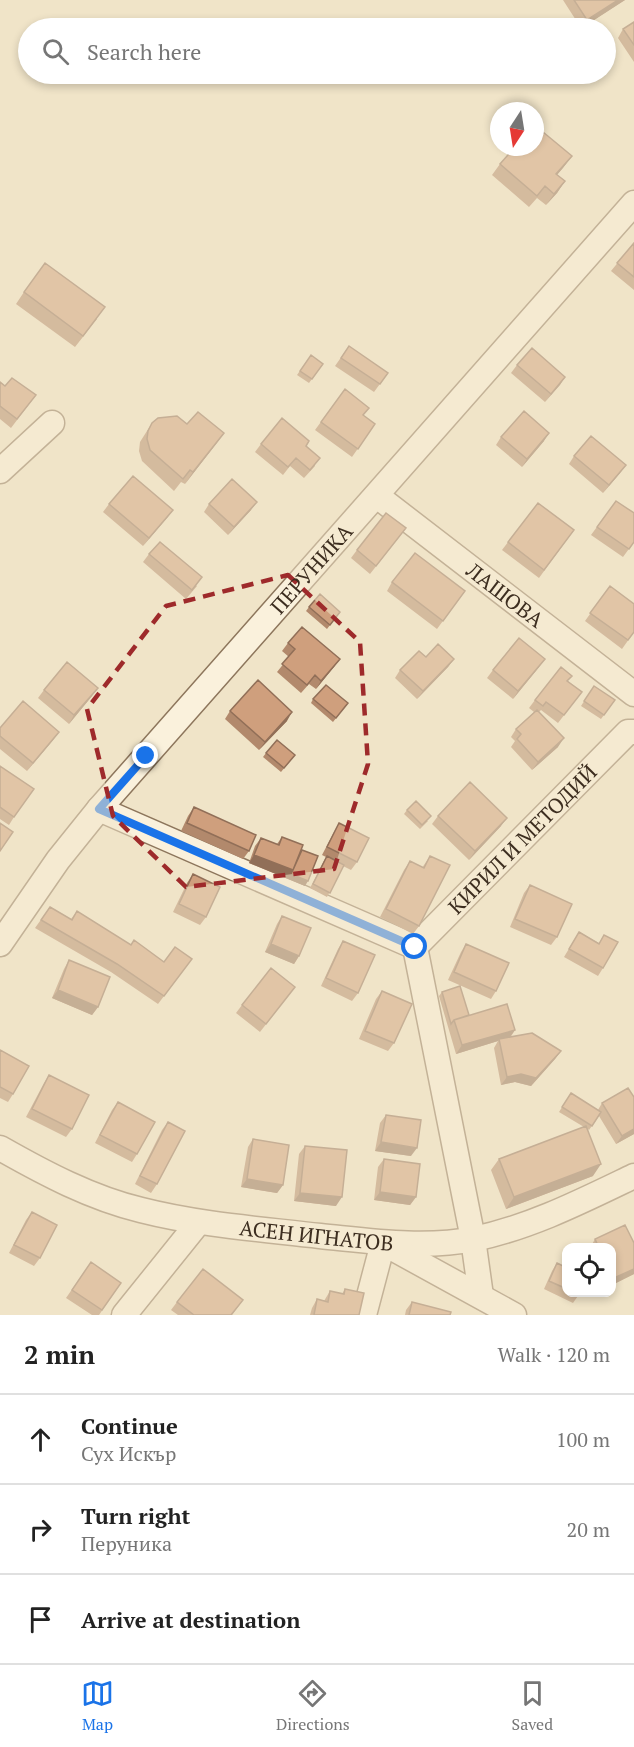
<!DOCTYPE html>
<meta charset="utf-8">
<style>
:root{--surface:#fff;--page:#f2f2f2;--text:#222;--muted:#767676;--line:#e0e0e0;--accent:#1a73e8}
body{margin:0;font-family:"PT Serif",serif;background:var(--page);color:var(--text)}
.controls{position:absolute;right:18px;bottom:18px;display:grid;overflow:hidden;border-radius:12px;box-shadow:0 3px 9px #0003}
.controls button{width:54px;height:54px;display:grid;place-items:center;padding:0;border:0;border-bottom:2px solid var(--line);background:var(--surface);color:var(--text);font:30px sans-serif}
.compass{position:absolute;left:490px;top:102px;width:54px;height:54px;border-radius:50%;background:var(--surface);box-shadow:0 3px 9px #0003;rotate:192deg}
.stop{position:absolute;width:18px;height:18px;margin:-14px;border:4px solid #1a73e8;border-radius:50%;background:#fff}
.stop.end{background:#1a73e8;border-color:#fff;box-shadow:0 2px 6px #0008}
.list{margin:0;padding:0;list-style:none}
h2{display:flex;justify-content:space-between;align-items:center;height:78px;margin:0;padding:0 24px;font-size:26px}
h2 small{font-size:20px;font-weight:400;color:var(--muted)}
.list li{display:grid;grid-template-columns:39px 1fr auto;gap:18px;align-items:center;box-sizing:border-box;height:90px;padding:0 24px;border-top:2px solid var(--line)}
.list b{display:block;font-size:22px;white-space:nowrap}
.list p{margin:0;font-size:20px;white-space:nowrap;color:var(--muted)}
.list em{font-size:20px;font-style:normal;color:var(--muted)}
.icon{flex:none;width:33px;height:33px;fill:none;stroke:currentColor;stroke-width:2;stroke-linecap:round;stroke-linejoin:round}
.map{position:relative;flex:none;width:634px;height:1315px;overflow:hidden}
.search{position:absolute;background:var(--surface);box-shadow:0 3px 9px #0003;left:18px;right:18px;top:18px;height:66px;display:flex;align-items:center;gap:15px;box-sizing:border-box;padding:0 21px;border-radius:33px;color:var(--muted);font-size:22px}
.sheet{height:348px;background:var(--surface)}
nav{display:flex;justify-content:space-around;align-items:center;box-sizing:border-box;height:84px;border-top:2px solid var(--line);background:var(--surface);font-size:16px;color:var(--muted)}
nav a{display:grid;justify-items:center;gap:3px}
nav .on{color:var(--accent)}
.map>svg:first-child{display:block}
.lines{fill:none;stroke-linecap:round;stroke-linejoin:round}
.minor-casing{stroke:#8d765c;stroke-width:27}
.minor{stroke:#faf1dc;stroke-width:24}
.wall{fill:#b2896c}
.shaded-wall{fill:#916f58}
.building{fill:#cf9f7d;stroke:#916f58;stroke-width:1.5}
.route{stroke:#1a73e8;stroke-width:8}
.marked{fill:none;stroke:#9e2a2b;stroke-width:4.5;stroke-dasharray:12 8;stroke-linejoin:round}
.labels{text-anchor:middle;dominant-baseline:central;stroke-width:5;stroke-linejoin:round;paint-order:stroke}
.street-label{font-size:21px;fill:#3d2e20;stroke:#f7eed8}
</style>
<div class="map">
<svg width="634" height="1315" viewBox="0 0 634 1315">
<rect width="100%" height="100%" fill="#f0e4c8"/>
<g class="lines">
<defs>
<g id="minor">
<path d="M0 471 52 423"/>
<path id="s1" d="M377 496 634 694"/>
<path d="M99 809 415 947"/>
<path id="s2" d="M0 944 58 860 99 809 634 203"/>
<path d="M415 947 473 1239 481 1296"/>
<path id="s3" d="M415 947 628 732H634"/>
<path id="s4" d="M0 1148C44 1173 91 1198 141 1210 200 1225 260 1229 320 1236 371 1241 423 1249 474 1239 531 1227 582 1201 634 1176"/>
<path d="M124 1315 198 1223"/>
<path d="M364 1315 383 1243 514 1315"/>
</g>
</defs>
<use href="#minor" class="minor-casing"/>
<use href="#minor" class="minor"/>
</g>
<path class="wall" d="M563 0H625L581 28Z
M634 22V62L618 38 623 29Z
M537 139 572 156 557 175 565 181 557 193 546 205 537 198 529 207 492 175 500 164Z
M634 243V290L611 271Z
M24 292 97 319 75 347 16 304Z
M349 346 388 373 374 392 335 366Z
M311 355 323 364 309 383 297 375Z
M517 365 565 377 545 402 511 373Z
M0 382 5 386 36 395 11 428 0 419Z
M345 389 364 416 375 424 352 457 315 430Z
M152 423 187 424 224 433 185 484 181 482 174 491 142 461 139 451 140 442Z
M501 437 544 441 522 467 496 445Z
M309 441 306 446 315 466 304 478 290 466 283 475 255 452 261 444Z
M574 456 620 473 603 493 569 464Z
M616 501 634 542 623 557 591 535Z
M538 503 574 530 539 578 502 550Z
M109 504 173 510 143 546 103 512Z
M209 504 251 510 228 535 204 512Z
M400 536 370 574 351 558 357 550Z
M149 554 197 586 186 599 143 562Z
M392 582 465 591 437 629 387 591Z
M610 586 634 632 622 649 585 621Z
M309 607 340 612 327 629 306 611Z
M288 643 340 659 316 689 309 684 301 693 277 672 289 657 282 651Z
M454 659 448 667 417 699 395 678 400 670Z
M539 667 513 699 487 678 493 670Z
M568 681 582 692 558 723 541 710 539 712 558 747 532 770 511 747 515 741 511 737 516 729 534 712 529 708 535 700Z
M594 686 615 700 601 719 581 706Z
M44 690 92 696 69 724 38 698Z
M313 699 348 703 333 722 311 703Z
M230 711 287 721 259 750 225 719Z
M0 728 53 740 27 771 0 749Z
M266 753 295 755 281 772 263 757Z
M0 766 14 817 9 825 0 819Z
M194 807 249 851 243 859 181 831 188 816Z
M407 810 428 821 420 829 404 814Z
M438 816 501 826 469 860 432 824Z
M339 823 357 862 351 870 343 866 327 897 310 888 326 857 322 855 334 832Z
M282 837 302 850 305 886 249 863 255 846 261 838 277 844Z
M430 856 419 926 413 934 380 917 404 870 410 861 422 868Z
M193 874 206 917 200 925 173 912 187 883Z
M530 885 557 937 551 945 510 927 524 893Z
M50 907 71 919 77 911 131 945 164 962 192 959 158 1004 111 972 35 928Z
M282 916 299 956 294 964 265 952 277 924Z
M579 932 599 943 604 935 603 968 598 976 564 957Z
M343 941 358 993 352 1001 321 986 338 949Z
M466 944 496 991 491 999 448 980 461 952Z
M69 960 98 1007 92 1015 52 998 64 969Z
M295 987 260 1032 236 1013 242 1005Z
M382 991 394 1043 388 1051 359 1039 376 999Z
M442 992 469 1015 515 1030 510 1038 561 1051 555 1059 531 1086 515 1082 501 1085 494 1048 498 1041 456 1054 439 996Z
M0 1050 13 1094 8 1102 0 1098Z
M49 1075 72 1129 66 1137 26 1117 44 1083Z
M571 1093 598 1110 602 1103 634 1097V1134L616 1144 599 1116 589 1130 588 1129 593 1176 506 1209 491 1170 499 1159 584 1127 559 1112Z
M118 1102 137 1154 132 1162 95 1143 112 1110Z
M386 1115 411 1156 375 1151 380 1123Z
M168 1122 157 1184 151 1193 135 1184 162 1130Z
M253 1139 283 1185 277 1193 241 1187 248 1147Z
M305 1146 336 1206 294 1201 299 1154Z
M384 1159 416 1197 410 1205 374 1200 378 1167Z
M32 1212 40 1258 34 1266 9 1253 26 1220Z
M595 1239 634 1243V1274L612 1285V1248H590Z
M91 1262 121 1283 99 1315H92L66 1298Z
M557 1263 567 1268V1293H580L573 1303 544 1289 552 1271Z
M345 1289 359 1315H310L312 1308 317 1299 324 1301 330 1291 342 1294Z
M243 1300 232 1315H178L171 1310 177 1302Z
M412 1302 450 1315H405L406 1310Z"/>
<path class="shaded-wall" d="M618 0H625L582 28 587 20Z
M572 156 563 168 548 185 556 174Z
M565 181 557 193 546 205 554 194Z
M565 377 560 385 545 402 551 394Z
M224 433 216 444 185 484 193 472Z
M549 433 544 441 522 467 527 459Z
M626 465 620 473 603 493 609 485Z
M257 502 251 510 228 535 234 527Z
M173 510 167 518 143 546 149 538Z
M340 659 334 667 316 689 321 681Z
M454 659 448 667 417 699 423 691Z
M545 659 539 667 513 699 518 691Z
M98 688 92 696 69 724 74 715Z
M292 712 287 721 259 750 265 742Z
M59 732 53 740 27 771 33 763Z
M564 738 558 747 532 770 538 762Z
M507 818 501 826 469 860 475 851Z
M254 855 293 870 288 879 249 863Z
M291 874 308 881 305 886 288 879Z
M271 944 299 956 294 964 265 952Z
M58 990 98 1007 92 1015 52 998Z
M515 1030 509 1038 499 1039 498 1041 456 1054 462 1045Z
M561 1051 555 1059 531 1086 515 1082 501 1085 507 1077Z
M634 1129V1134L616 1144 622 1136Z
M381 1142 417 1148 411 1156 375 1151Z
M601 1164 593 1176 506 1209 514 1197Z
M247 1179 283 1185 277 1193 241 1187Z
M380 1192 416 1197 410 1205 374 1200Z
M300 1193 342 1197 336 1206 294 1201Z
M634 1269V1274L612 1285V1282L614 1278Z"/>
<path class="building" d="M574 0H618L587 20Z
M634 22V45L623 29Z
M543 132 572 156 556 174 565 181 554 194 545 186 537 196 500 164 515 147H535V137L537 139Z
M634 243V277L617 263Z
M45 263 105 307 83 336 24 292Z
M349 346 388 373 380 384 341 358Z
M532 348 565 377 551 394 517 365Z
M311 355 323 364 312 379 300 371Z
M12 378 36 395 17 419 0 406V382L5 386Z
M345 389 369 408 363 415 375 424 358 449 321 422Z
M524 411 549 433 527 459 501 437Z
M198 412 224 433 193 472 190 470 183 479 150 450 147 439 148 431 152 423 158 418 177 416 187 424Z
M282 418 309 441 306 446 320 458 310 470 296 458 288 467 261 444Z
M591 436 626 465 609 485 574 456Z
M133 476 173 510 149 538 109 504Z
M232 479 257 502 234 527 209 504Z
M616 501 634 513V542L629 549 597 527Z
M538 503 574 530 544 570 508 542Z
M386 513 406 528 376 566 357 550Z
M160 542 202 577 192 590 149 554Z
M415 553 465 591 443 621 392 582Z
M610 586 634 604V632L628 640 590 613Z
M320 594 340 612 330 625 309 607Z
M302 627 340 659 321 681 315 675 307 685 282 664 295 649 288 643Z
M519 638 545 659 518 691 493 670Z
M438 644 454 659 423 691 400 670 419 651 426 657Z
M67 662 98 688 74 715 44 690Z
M561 667 572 676 567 681 582 692 564 715 546 702 543 706 535 700Z
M258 680 292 712 265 742 230 711Z
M326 685 348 703 336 718 313 699Z
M594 686 615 700 604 715 584 701Z
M23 701 59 732 33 763 0 736V728Z
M537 710 564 738 538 762 517 739 521 734 516 729Z
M277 740 295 755 284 768 266 753Z
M0 766 34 789 14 817 0 807Z
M470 782 507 818 475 851 438 816Z
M416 801 431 816 422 825 407 810Z
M194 807 256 835 249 851 187 823Z
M0 823 13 832 0 851Z
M339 823 369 838 357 862 327 847Z
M282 837 303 845 293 870 254 855 261 838 279 845Z
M302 850 318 856 308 881 291 874 293 870Z
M327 856 344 865 330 893 313 884Z
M430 856 450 865 419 926 386 909 410 861 424 868Z
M193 874 220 887 206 917 179 904Z
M530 885 572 904 557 937 515 919Z
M50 907 72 920 77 911 131 945 134 940 164 962 175 947 192 959 164 996 117 964 41 920Z
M282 916 311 928 299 956 271 944Z
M579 932 599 944 604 935 618 942 603 968 569 949Z
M343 941 375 955 358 993 326 978Z
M466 944 509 963 496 991 454 972Z
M69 960 110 977 98 1007 58 990Z
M271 968 295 987 266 1024 242 1005Z
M460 986 469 1015 454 1020 451 1024 442 992Z
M382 991 412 1004 394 1043 365 1031Z
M507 1004 515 1030 462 1045 454 1020Z
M532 1033 561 1051 536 1078 521 1074 507 1077 499 1039Z
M0 1050 29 1066 13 1094 0 1087Z
M49 1075 89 1095 72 1129 32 1109Z
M628 1088 634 1097V1129L622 1136 602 1103Z
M571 1093 601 1112 592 1126 562 1107Z
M118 1102 155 1122 137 1154 100 1135Z
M386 1115 421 1120 417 1148 381 1142Z
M168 1122 185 1131 157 1184 140 1176Z
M586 1126 601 1164 514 1197 499 1159Z
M253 1139 289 1145 283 1185 247 1179Z
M305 1146 347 1150 342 1197 300 1193Z
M384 1159 420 1164 416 1197 380 1192Z
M32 1212 57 1225 40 1258 14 1245Z
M625 1225 634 1243V1269L614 1278 612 1273V1248H599L595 1239Z
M91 1262 121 1283 102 1310 72 1290Z
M557 1263 567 1268V1289L549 1281Z
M203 1269 243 1300 231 1315H194L177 1302Z
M345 1289 364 1293 359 1315H314L317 1299 328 1302 330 1291 344 1294Z
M412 1302 451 1312 450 1315H409Z"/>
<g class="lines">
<path class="route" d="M146 756 99 809 415 947"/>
</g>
<path d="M0 0H634V1315H0ZM288 575 360 642 368 764 334 869 186 887 113 816 87 709 166 606Z" fill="#f0e4c8" fill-opacity=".55" fill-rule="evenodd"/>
<path class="marked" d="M288 575 360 642 368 764 334 869 186 887 113 816 87 709 166 606Z"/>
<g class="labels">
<g class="street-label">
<text stroke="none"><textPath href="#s2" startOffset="488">ПЕРУНИКА</textPath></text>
<text stroke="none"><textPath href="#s1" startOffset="162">ЛАШОВА</textPath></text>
<text stroke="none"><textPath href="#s3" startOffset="152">КИРИЛ И МЕТОДИЙ</textPath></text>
<text stroke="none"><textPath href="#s4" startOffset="332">АСЕН ИГНАТОВ</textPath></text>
</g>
</g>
</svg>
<div class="controls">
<button><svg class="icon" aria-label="locate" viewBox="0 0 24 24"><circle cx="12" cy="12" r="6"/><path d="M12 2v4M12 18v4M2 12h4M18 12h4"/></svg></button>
</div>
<svg class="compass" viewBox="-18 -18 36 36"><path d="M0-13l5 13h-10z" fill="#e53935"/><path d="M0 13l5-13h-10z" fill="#767676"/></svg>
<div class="stop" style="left:415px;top:947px"></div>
<div class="stop end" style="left:146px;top:756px"></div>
<div class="search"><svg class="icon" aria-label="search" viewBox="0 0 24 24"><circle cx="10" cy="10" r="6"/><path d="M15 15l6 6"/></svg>Search here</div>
</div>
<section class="sheet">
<h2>2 min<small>Walk · 120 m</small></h2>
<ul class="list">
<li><svg class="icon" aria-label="ahead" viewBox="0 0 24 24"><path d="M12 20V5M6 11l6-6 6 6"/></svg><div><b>Continue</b><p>Сух Искър</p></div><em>100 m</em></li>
<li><svg class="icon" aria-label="right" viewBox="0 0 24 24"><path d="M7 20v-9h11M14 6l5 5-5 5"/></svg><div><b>Turn right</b><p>Перуника</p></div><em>20 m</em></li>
<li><svg class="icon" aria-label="arrive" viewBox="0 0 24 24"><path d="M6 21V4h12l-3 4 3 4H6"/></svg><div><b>Arrive at destination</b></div></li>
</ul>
</section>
<nav>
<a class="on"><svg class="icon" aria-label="map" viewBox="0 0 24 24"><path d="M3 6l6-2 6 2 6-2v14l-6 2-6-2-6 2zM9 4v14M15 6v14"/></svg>Map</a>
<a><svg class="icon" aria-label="directions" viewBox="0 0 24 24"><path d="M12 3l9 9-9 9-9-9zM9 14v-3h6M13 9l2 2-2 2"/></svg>Directions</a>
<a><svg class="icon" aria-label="saved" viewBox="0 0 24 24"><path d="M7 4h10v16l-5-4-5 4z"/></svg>Saved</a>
</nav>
